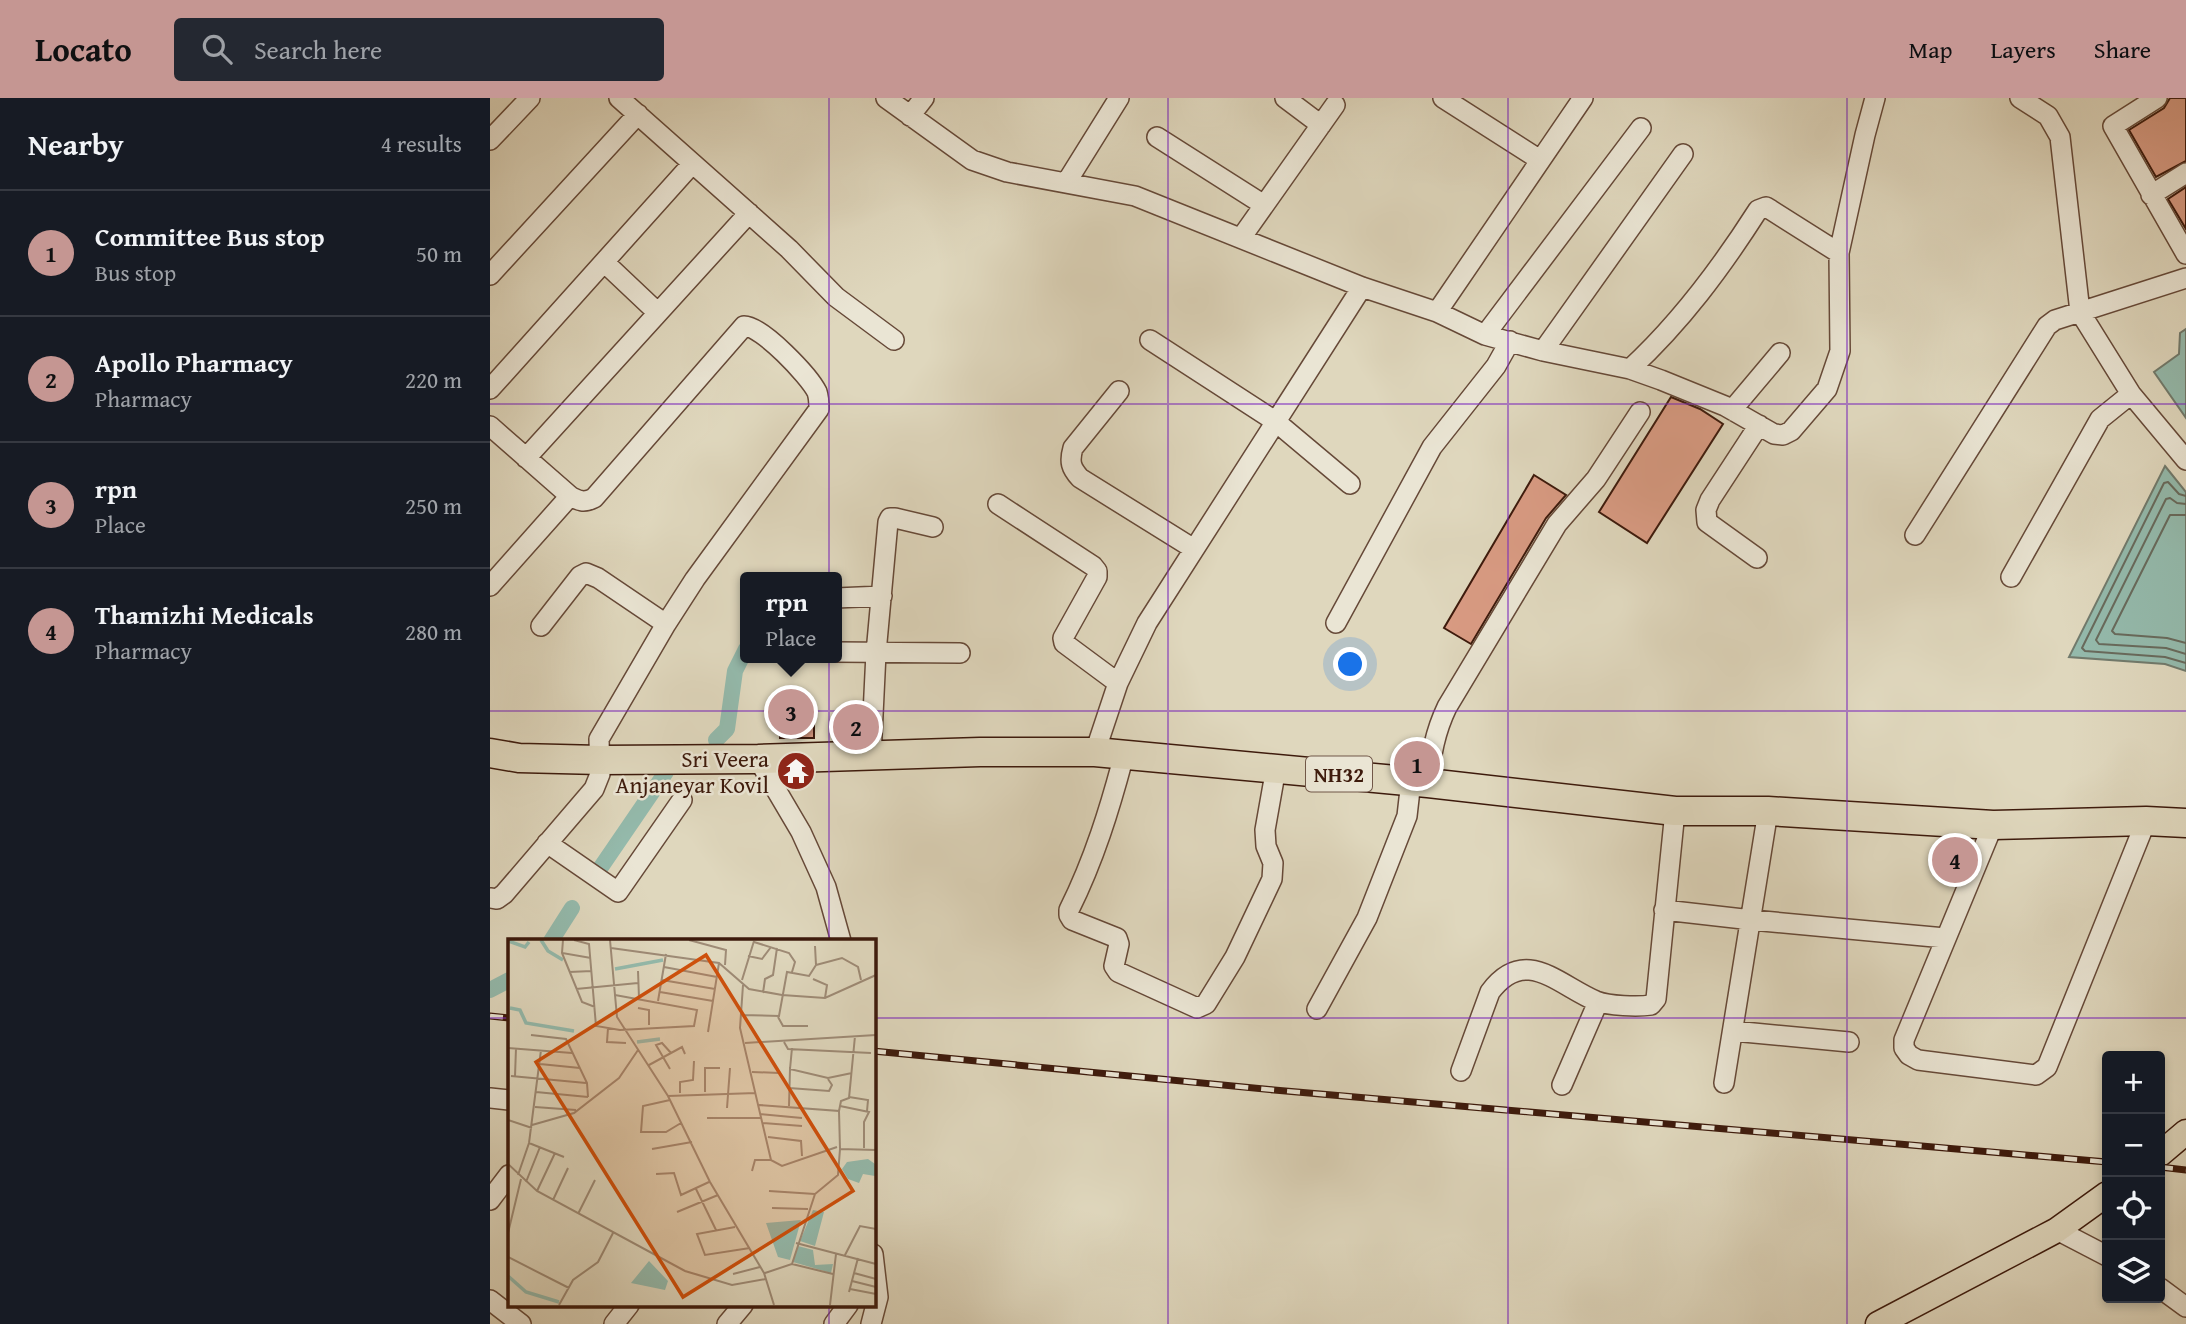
<!DOCTYPE html>
<meta charset="utf-8">
<style>
:root{--surface:#171b24;--page:#242831;--text:#f1f3f6;--muted:#9ea1a6;--line:#363941;--accent:#c59692}
body{margin:0;font-family:"Gentium Book Plus",serif;background:var(--page);color:var(--text)}
.controls{position:absolute;right:21px;bottom:21px;display:grid;overflow:hidden;border-radius:7px;box-shadow:0 4px 10px #0003}
.controls button{width:63px;height:63px;display:grid;place-items:center;padding:0;border:0;border-bottom:2px solid var(--line);background:var(--surface);color:var(--text);font:35px sans-serif}
.you{position:absolute;left:861px;top:567px;width:24px;height:24px;margin:-18px;border:5px solid #fff;border-radius:50%;background:#1a73e8;box-shadow:0 0 0 10px #1a73e833}
.badge{display:grid;place-items:center;width:46px;height:46px;border-radius:50%;background:var(--accent);color:#111;font-size:23px;font-weight:700}
.pin{position:absolute;translate:-50% -50%;border:4px solid #fff;box-shadow:0 2px 7px #0006}
.popup{position:absolute;left:250px;top:474px;width:102px;height:91px;box-sizing:border-box;display:grid;place-content:center;border-radius:7px;background:var(--surface);filter:drop-shadow(0 2px 5px #0005);font-size:23px;white-space:nowrap;color:var(--muted)}
.popup b{font-size:26px;color:var(--text)}
.popup::after{content:'';position:absolute;left:50%;top:100%;margin-left:-14px;border:14px solid transparent;border-top-color:var(--surface)}
.list{margin:0;padding:0;list-style:none}
h2{display:flex;justify-content:space-between;align-items:center;height:91px;margin:0;padding:0 28px;font-size:30px}
h2 small{font-size:23px;font-weight:400;color:var(--muted)}
.list li{display:grid;grid-template-columns:46px 1fr auto;gap:21px;align-items:center;box-sizing:border-box;height:126px;padding:0 28px;border-top:2px solid var(--line)}
.list b{display:block;font-size:26px;white-space:nowrap}
.list p{margin:0;font-size:23px;white-space:nowrap;color:var(--muted)}
.list em{font-size:23px;font-style:normal;color:var(--muted)}
.icon{flex:none;width:38px;height:38px;fill:none;stroke:currentColor;stroke-width:2;stroke-linecap:round;stroke-linejoin:round}
.map{position:relative;flex:none;width:1696px;height:1226px;overflow:hidden}
header{display:flex;align-items:center;gap:42px;box-sizing:border-box;height:98px;padding:0 35px;background:var(--accent);color:#111}
header strong{font-size:33px}
nav{display:flex;gap:38px;margin-inline-start:auto;font-size:24px}
.search{width:490px;height:63px;background:var(--page);display:flex;align-items:center;gap:18px;box-sizing:border-box;padding:0 24px;border-radius:7px;color:var(--muted);font-size:26px}
main{display:flex}
aside{flex:1;background:var(--surface)}
.map>svg:first-child{display:block}
.water{fill:#94baac;stroke:#717a6c;stroke-width:2}
.lines{fill:none;stroke-linecap:round;stroke-linejoin:round}
.shore{stroke:#686a5c;stroke-width:2}
.canal{stroke:#94baac;stroke-width:16}
.building{fill:#d99b83;stroke:#3d1a0c;stroke-width:2}
.minor-casing{stroke:#664938;stroke-width:22}
.major-casing{stroke:#3d1a0c;stroke-width:27}
.highway-casing{stroke:#3d1a0c;stroke-width:31}
.minor{stroke:#eae5d4;stroke-width:19}
.major{stroke:#dfd7bd;stroke-width:24}
.highway{stroke:#dfd7bd;stroke-width:28}
.rail-casing{stroke:#3d1a0c;stroke-width:7}
.rail{stroke:#eae5d4;stroke-width:4.5;stroke-dasharray:13;stroke-linecap:butt}
.grid{fill:none;stroke:#7b2cbf;stroke-width:2;stroke-opacity:0.55}
.labels{text-anchor:middle;dominant-baseline:central;stroke-width:5;stroke-linejoin:round;paint-order:stroke}
.shield{fill:#eae5d4;stroke:#715748;stroke-width:2}
.shield-label{font-size:21px;font-weight:bold;fill:#3d1a0c}
.poi-label{font-size:23px;fill:#3d1a0c;stroke:#eae5d4;text-anchor:end}
.inset-river{fill:none;stroke:#94baac;stroke-width:3.5}
.inset-road{fill:none;stroke:#9e8b76;stroke-width:2}
.view{fill:#ce500c;fill-opacity:0.15;stroke:#ce500c;stroke-width:3.5}
.inset-edge{fill:none;stroke:#3d1a0c;stroke-width:3.5}
</style>
<header>
<strong>Locato</strong>
<div class="search"><svg class="icon" aria-label="search" viewBox="0 0 24 24"><circle cx="10" cy="10" r="6"/><path d="M15 15l6 6"/></svg>Search here</div>
<nav><a>Map</a><a>Layers</a><a>Share</a></nav>
</header>
<main>
<aside>
<h2>Nearby<small>4 results</small></h2>
<ul class="list">
<li><span class="badge">1</span><div><b>Committee Bus stop</b><p>Bus stop</p></div><em>50 m</em></li>
<li><span class="badge">2</span><div><b>Apollo Pharmacy</b><p>Pharmacy</p></div><em>220 m</em></li>
<li><span class="badge">3</span><div><b>rpn</b><p>Place</p></div><em>250 m</em></li>
<li><span class="badge">4</span><div><b>Thamizhi Medicals</b><p>Pharmacy</p></div><em>280 m</em></li>
</ul>
</aside>
<div class="map">
<svg width="1696" height="1226" viewBox="0 0 1696 1226">
<rect width="100%" height="100%" fill="#dfd7bd"/>
<filter id="stains"><feTurbulence type="fractalNoise" baseFrequency=".00286" numOctaves="4"/><feColorMatrix values="0 0 0 0 .2 0 0 0 0 .09 0 0 0 0 .02 0 0 0 .5 -.17"/></filter>
<radialGradient id="worn" r=".72"><stop offset=".6" stop-color="#630" stop-opacity="0"/><stop offset="1" stop-color="#630" stop-opacity=".3"/></radialGradient>
<path class="water" d="M1696 231V320L1664 274 1689 256 1690 235Z
M1675 368 1696 394V573L1675 566 1579 559Z"/>
<g class="lines">
<path class="shore" d="M1696 398 1689 396 1678 384 1674 385 1592 550 1595 553 1675 559 1696 565
M1696 406 1687 405 1680 400 1676 401 1606 542 1609 546 1676 550 1696 556
M1696 417H1680L1622 533 1625 536 1677 540 1696 545"/>
<path class="canal" d="M226 642 237 631 245 573 256 551
M109 772 176 674
M61 843 82 810
M0 892 19 882"/>
</g>
<path class="building" d="M1680 0H1696V63L1666 79 1639 32 1674 10Z
M1696 89V131L1678 101Z
M1181 299 1210 311 1233 326 1157 445 1109 414Z
M1044 377 1076 397 1056 420 981 546 954 530Z
M290 600H312L311 627H324V640H290Z"/>
<g class="lines">
<defs>
<path id="minor" d="M129 0 299 151 346 199 404 242
M396 0 482 62 517 74 645 98 872 189 947 214 995 237 1053 253 1140 271 1171 282 1235 308 1284 336 1293 337 1301 333 1337 291 1350 253 1349 155 1375 37 1385 0
M795 0 831 27
M953 0 1050 62
M1530 0 1558 18 1570 39 1590 214 1641 296 1696 362
M1667 0 1623 28 1696 156
M420 18 434 0
M667 39 774 107
M0 42 40 0
M576 85 629 0
M1661 97 1696 75
M751 140 845 7
M114 164 168 215
M0 177 148 16
M947 214 1093 0
M995 237 1151 30
M660 242 785 323 860 386
M1053 253 1193 56
M1140 271C1191 224 1231 170 1268 112L1276 109 1281 112 1349 155
M0 291 202 66
M629 293 583 350C579 364 581 370 590 380L704 451
M1242 312 1290 255
M0 328 80 398C89 403 94 405 104 400L254 228C272 228 319 278 327 294 329 300 329 305 329 311L205 481 176 526 109 641 110 676 104 691 14 796 7 801 0 800
M36 360 259 115
M508 406 603 468 607 473V479L573 540 574 545 628 585
M1425 437 1557 228 1565 222 1696 180
M1267 460 1217 424 1216 412 1220 402 1269 327
M1521 479 1610 321 1641 296
M0 488 80 398
M346 500 392 498
M846 525 942 349 1006 268 1020 243
M51 528 90 478 96 475 108 480 176 526
M346 554 470 555
M605 654 628 585 657 525 872 189
M634 657C620 710 604 762 579 812V817L582 822 627 840 629 846 624 868 628 874 707 910 716 906 745 859 782 781 783 765 776 748 775 732 786 670
M381 658 386 555 398 424 400 420H405L443 429
M268 661 311 734 336 789 351 843
M938 685C941 657 945 634 957 609L1067 426 1106 381 1150 314
M1503 727 1414 942V950L1419 957 1428 962 1546 977 1557 969 1656 723
M57 745 128 794 192 702
M1174 812 1262 822 1455 840
M827 911 877 820 917 718 921 683
M1243 933 1359 944
M971 973 1000 894C1035 847 1068 887 1106 903 1119 908 1148 909 1161 907L1166 901 1185 713
M1234 985 1278 713
M1072 987 1108 904
M0 1000 19 1002
M0 1102 19 1077
M1567 1132 1617 1158
M1670 1190 1696 1209
M0 1202 31 1226
M124 1226 139 1207
M237 1226 253 1207
M344 1226 358 1207
M381 1226 388 1199 383 1156"/>
<path id="major" d="M1670 1056 1696 1034
M1388 1226 1567 1132 1617 1096"/>
<path id="highway" d="M0 655 29 660 110 662 268 661 490 654H605L938 685 1185 713H1278L1503 727 1656 723 1696 725"/>
</defs>
<use href="#minor" class="minor-casing"/>
<use href="#major" class="major-casing"/>
<use href="#highway" class="highway-casing"/>
<use href="#minor" class="minor"/>
<use href="#major" class="major"/>
<use href="#highway" class="highway"/>
<defs>
<path id="rail" d="M0 918 19 920
M383 953 784 992 1617 1064
M1670 1069 1696 1072"/>
</defs>
<use href="#rail" class="rail-casing"/>
<use href="#rail" class="rail"/>
</g>
<path class="grid" d="M339 0V843M678 0V1226M1018 0V1226M1357 0V1226M0 306H1696M0 613H1696M0 920H19M383 920H1696M339 1207V1226"/>
<defs>
<symbol id="temple-disc" viewBox="-11 -11 22 22"><circle r="9.5" fill="#8f2418" stroke="#eae5d4"/><path d="M0-6L5-2H3V0L6.5 2.5H4V6H1.5V3h-3V6H-4V2.5H-6.5L-3 0V-2H-5Z" fill="#fff"/></symbol>
</defs>
<g fill-rule="evenodd">
<use href="#temple-disc" x="284" y="651" width="44" height="44"/>
</g>
<g class="labels">
<rect class="shield" x="816" y="658.5" width="66" height="35" rx="5"/>
<g class="shield-label">
<text x="849" y="676">NH32</text>
</g>
<g class="poi-label">
<text x="279" y="660">Sri Veera<tspan x="279" dy="26">Anjaneyar Kovil</tspan></text>
</g>
</g>
<g transform="translate(18 841)">
<rect width="368" height="368" fill="#dfd7bd"/>
<path d="M360 220 367 225V237L355 235 351 244 340 240 334 230 339 223ZM305 271 316 273 307 307 292 302ZM293 281 282 321 270 318 258 284ZM290 307 305 311 307 326 325 325 323 334 285 323ZM141 322 160 342 157 351 123 344Z" fill="#94baac"/>
<path class="inset-river" d="M33 1 40 12 55 21M0 2 17 8 21 3M107 30 155 21M2 69 12 71 18 84 66 92M129 103 152 100M0 337 18 353 51 363"/>
<path class="inset-road" d="M55 1 54 14 83 19M66 1 81 5 88 87 112 91 186 87 189 71 107 56M102 1 109 78 160 157 202 243 256 334 266 366M181 1 218 11 217 26M246 3 281 14 287 23 284 33M103 9 211 24 241 50 274 56 317 59 368 36M54 14 74 63 87 68M240 17 254 20 263 8M308 26 334 19 350 28 353 41M156 28 209 38M130 32 131 59M61 33 84 32M305 40 319 46 317 59M154 41 207 50M234 41 246 2M235 46 232 89 263 221M68 50 130 44M152 53 205 62M255 54 257 40 265 36 269 9M150 62 158 15M130 69 141 71V86M232 76 271 77 279 33 301 37 308 26 307 7M270 78 275 87H300M100 89 99 103 118 104M200 93 211 24M23 96 58 100 79 144 80 158M276 103 280 110 363 114M237 104 368 96M0 109 64 114M32 125 72 129M141 126 174 108 177 115M162 130 148 106 154 104 163 114M282 130 284 109M244 133 271 134M3 137 78 144M7 137 8 109M281 149 321 152 324 146 320 140M28 153 80 158M197 153V129H212M172 154V143L185 141 186 122M160 157 248 154M341 158 360 161 359 172M162 161 135 167 133 193H158L173 184M251 166 331 172 332 210M281 167 282 130 320 139 344 134M332 167 361 173 356 183V209M27 168 68 171M219 169 222 129M331 172 333 162 341 159 347 97M252 175 294 179M199 179H253M0 181 24 189M255 184 294 187M24 186 66 174 111 139 130 111M260 198 293 202 294 217M21 204 56 218M144 210 184 203M0 225 29 252 177 332 224 346 258 340M244 232 247 221H263L274 227 329 208M148 235 166 234 173 256 201 243M10 236 21 204 33 111M18 243 32 208M188 250 208 291M29 252 47 214M261 252 307 255M45 261 60 229M264 269 300 270M169 273 210 256M70 275 87 241M227 288 189 295 197 316 242 309M0 294 13 240M288 304 368 325M337 316 352 287 368 290M0 318 61 349M284 325 325 335M257 334 284 325 307 255 330 236 332 210 368 211M346 334 368 340M225 335 252 328M344 342 368 348M342 350 368 355M341 353 350 319M51 366 65 341 90 323 105 294M322 366 328 315"/>
<path class="view" d="M198 16 345 252 175 358 28 123Z"/>
<rect width="368" height="368" class="inset-edge"/>
</g>
<rect width="100%" height="100%" filter="url(#stains)"/>
<rect width="100%" height="100%" fill="url(#worn)"/>
</svg>
<div class="controls">
<button>+</button>
<button>−</button>
<button><svg class="icon" aria-label="locate" viewBox="0 0 24 24"><circle cx="12" cy="12" r="6"/><path d="M12 2v4M12 18v4M2 12h4M18 12h4"/></svg></button>
<button><svg class="icon" aria-label="layers" viewBox="0 0 24 24"><path d="M12 4l9 5-9 5-9-5zM3 14l9 5 9-5"/></svg></button>
</div>
<div class="you"></div>
<div class="pin badge" style="left:927px;top:666px">1</div>
<div class="pin badge" style="left:366px;top:629px">2</div>
<div class="pin badge" style="left:301px;top:614px">3</div>
<div class="popup"><b>rpn</b>Place</div>
<div class="pin badge" style="left:1465px;top:762px">4</div>
</div>
</main>
